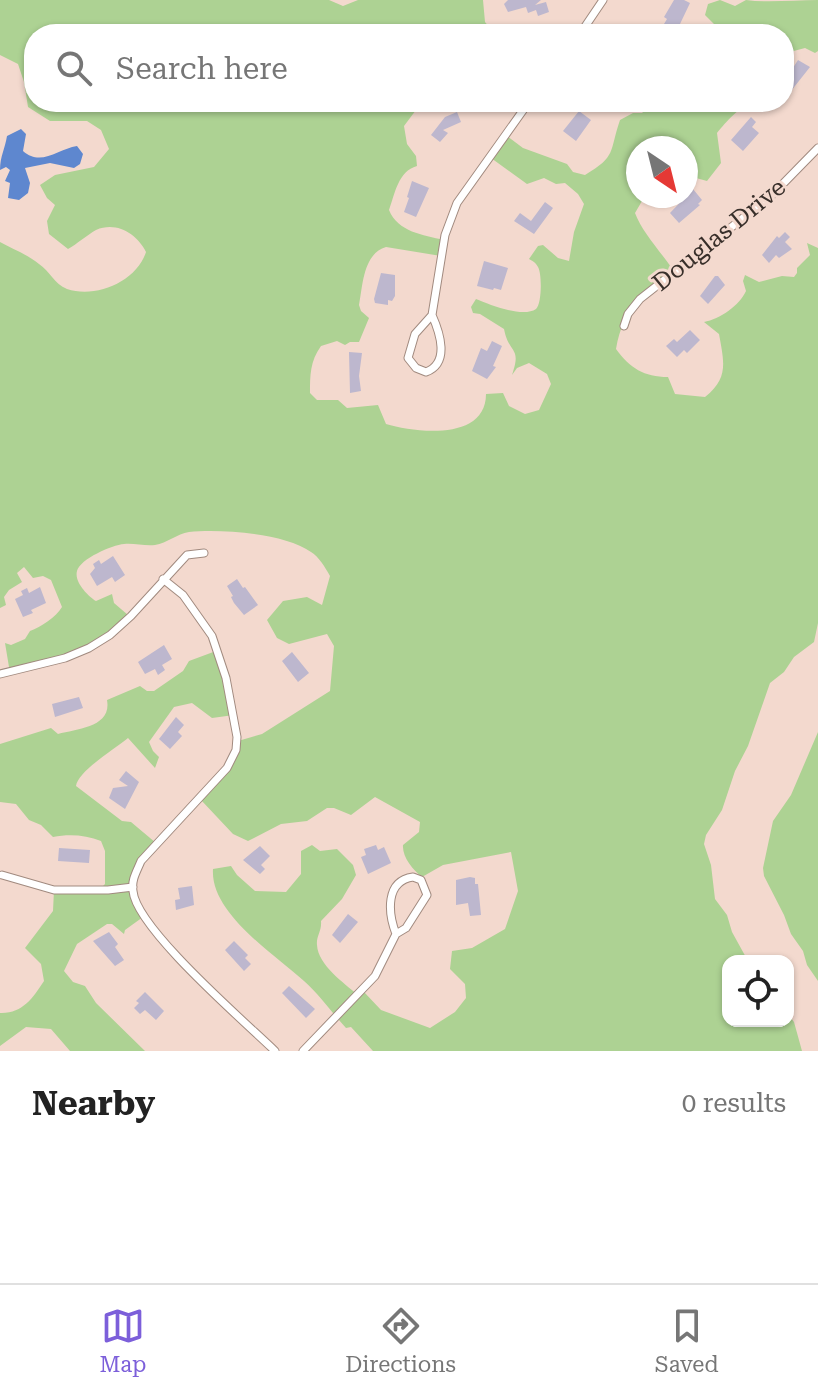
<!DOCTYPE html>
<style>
:root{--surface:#fff;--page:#f6f6f6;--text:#222;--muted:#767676;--line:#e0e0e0;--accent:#7c5fda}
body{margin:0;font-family:"Roboto Serif",serif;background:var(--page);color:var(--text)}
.controls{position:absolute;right:24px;bottom:24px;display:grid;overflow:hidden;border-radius:16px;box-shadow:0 2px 6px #0004}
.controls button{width:72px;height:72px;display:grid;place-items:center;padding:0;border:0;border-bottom:2px solid var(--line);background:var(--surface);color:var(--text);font:40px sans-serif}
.compass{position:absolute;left:626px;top:136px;width:72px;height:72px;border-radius:50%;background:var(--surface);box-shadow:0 2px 6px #0004;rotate:145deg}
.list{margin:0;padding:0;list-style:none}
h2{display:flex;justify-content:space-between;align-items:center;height:104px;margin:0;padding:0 32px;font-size:34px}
h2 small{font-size:26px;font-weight:400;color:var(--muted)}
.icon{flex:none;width:44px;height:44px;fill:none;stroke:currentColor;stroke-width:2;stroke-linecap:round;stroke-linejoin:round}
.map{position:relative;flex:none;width:818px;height:1051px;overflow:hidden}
.search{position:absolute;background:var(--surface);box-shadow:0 2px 6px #0004;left:24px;right:24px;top:24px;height:88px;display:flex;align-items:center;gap:20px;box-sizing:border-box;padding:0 28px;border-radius:32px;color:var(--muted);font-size:30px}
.sheet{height:232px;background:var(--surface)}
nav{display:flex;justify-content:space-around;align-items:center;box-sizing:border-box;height:112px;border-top:2px solid var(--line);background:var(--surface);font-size:22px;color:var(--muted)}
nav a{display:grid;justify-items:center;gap:4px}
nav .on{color:var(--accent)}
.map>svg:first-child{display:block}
.green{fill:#add293}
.water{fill:#5e87cf}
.building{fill:#bdb7ce}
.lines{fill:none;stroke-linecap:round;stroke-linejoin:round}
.minor-casing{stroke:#a18a7f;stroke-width:9}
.minor{stroke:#fff;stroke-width:7}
.labels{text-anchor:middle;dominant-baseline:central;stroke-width:6;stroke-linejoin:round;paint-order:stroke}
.street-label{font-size:24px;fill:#382f2a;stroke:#f3d9ce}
</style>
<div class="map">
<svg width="818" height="1051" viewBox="0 0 818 1051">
<rect width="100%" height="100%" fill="#f3d9ce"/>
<path class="green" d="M0 0H329L343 6 358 0H483L485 22 495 34H34V102H422L404 126 407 144 416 156 417 166C398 171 395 194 389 210 398 232 423 235 444 240L441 256 386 247C363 254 363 285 359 305L361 311 369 318 359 342H350L345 345 337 341 321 346C310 361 310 376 310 393L317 400H338L347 408 378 405 386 424C416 433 486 441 486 394L503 393 509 406 525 414 539 410 551 384 547 374 529 363 517 368 512 375C522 346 509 355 504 329L480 314 473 313 471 307 476 299C490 305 523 318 536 309 542 304 542 273 538 267 535 262 534 262 529 259L538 246 543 245 558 258 569 261 574 232 584 204 578 194 565 183 556 184 544 178 527 184 491 158 507 136 523 148 567 164 573 172 585 175C617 156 609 152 620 120L633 113H642L653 102H762L763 106C745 98 728 120 717 133L721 163 707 181 696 178 686 180V148H638V196H651L642 201 635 213C642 232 661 252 673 270 642 297 624 306 616 349 630 368 644 377 668 377L675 394 705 397C729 378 724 362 719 334L704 322C720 319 739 306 746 291L743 281 745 275 759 282 782 276 794 277 797 273V268L810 255 807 243 818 248V623L814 642 794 657 784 672 770 683 748 746 735 771 722 810 706 835 704 844 711 865 715 899 727 915 732 932 748 961H728V1021H788V1014L794 1022 802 1051H373L351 1027 346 1028C332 1013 320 995 304 981 274 954 210 913 213 869L231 866 237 875 255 891 286 892 301 874V851L312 845 320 851 337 849 353 865 356 875 342 899 321 921C322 931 316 936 317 945 318 965 344 983 358 995L364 992 381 1010 430 1028 455 1012 466 998 465 984 450 969 452 951 472 948 505 929 518 891 511 852 443 865 422 877C413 870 402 857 403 845L419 832 420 822 375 797 351 815 334 808H327L307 821 281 824 248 841 233 834 201 800 224 773 238 741 262 734 330 691 334 646 327 634 289 644 277 638 267 620 283 601 307 597 322 605 330 576C325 567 319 557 311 552 284 533 221 529 189 532 177 534 167 543 155 545 144 546 134 543 124 544 112 545 80 559 77 571 74 582 88 596 96 601L112 594 114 603 128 615 93 648 10 673 5 643 11 645 25 639 30 631C41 627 56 617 62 607L51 580 43 576 33 578 24 567 17 573 22 582 9 590 4 597 6 605 0 608V242C13 249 28 255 39 264 50 271 54 284 67 289 96 299 137 281 146 252 137 234 117 221 96 230 87 235 77 244 68 249L49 234 47 221 55 205 47 198 40 185 55 175 94 167 109 149 101 130 87 121H50L28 107 24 82 18 64 0 55Z
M720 0 735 6 746 0C768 3 794 0 818 0V51L815 53 805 48 790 52 784 58V34H718L717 27 705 15 708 4Z
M216 651 234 715 212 718 192 703 174 707 149 742 153 751 159 757 155 768 128 738C115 749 78 771 76 786L122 821 131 822 156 843C133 874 130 881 143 917L125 930 124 934 112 924H107L77 944 64 971 73 982 85 986 96 1003 145 1051H70L51 1029 26 1027 0 1046V1013C22 1014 33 998 44 981L41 964 25 948 53 911 54 890 102 887 105 884V851L101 841C86 835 69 834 53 837L41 825 29 820 16 804 0 802V744L51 728 58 734C78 729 112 727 107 700L140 686 147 691H154L183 671 189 661Z
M818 732V981L807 965 803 951 791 934 784 915 764 876 763 868 773 821 791 795Z"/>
<path class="water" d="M21 129 26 134 23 151C41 167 58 149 77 146L83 154 80 164 74 168 50 163 25 168 30 183 28 193 19 200 8 198 10 183 5 181 10 170 6 167 0 170C0 156 5 149 7 136Z"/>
<path class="building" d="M541 0 535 5 546 2 549 12 538 16 536 10 528 13 526 7 508 12 504 4 508 0Z
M674 0H684L690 3 680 24 668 34 661 29 667 19 664 17Z
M798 60 810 67 791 91 784 87V82Z
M579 111 591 120 576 141 563 131Z
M457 112 461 122 443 130 448 133 440 142 431 135 445 117Z
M751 117 756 122 752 127 759 133 743 151 731 140Z
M412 181 429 188 416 217 404 212 409 198 407 197Z
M693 189 702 200 698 204 700 205 679 223 670 213Z
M545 202 553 208 534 234 514 221 520 213 531 221Z
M785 232 790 237 785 242 792 249 779 258 776 255 769 263 762 255 777 236 779 238Z
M484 261 508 268 501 290 494 288 493 290 477 286Z
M381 273 395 275V296L392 301 388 300V305L375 303 374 299Z
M715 276H718L725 285 708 304 700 296Z
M690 330 700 340 687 353 684 350 677 357 666 346 674 339 677 342Z
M492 341 502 346 493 366 496 367 487 379 472 371 481 348 487 351Z
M349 352 362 353 359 376 361 391 350 393Z
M113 556 125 575 115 582 112 577 97 586 90 574 95 568 93 564 99 560 101 564Z
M237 579 243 588 245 587 258 605 244 615 234 603 231 597 233 596 227 586Z
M40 587 46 603 31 610 33 613 23 617 15 599 23 595 21 591 27 588 29 593Z
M164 645 172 659 162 665 165 670 158 675 155 669 145 674 138 662Z
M292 652 309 673 298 682 282 661Z
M79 697 83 708 55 717 52 704Z
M176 717 184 725 178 732 182 736 170 749 159 739Z
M126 771 139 782 125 809 109 798 113 788 128 786 119 780Z
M376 845 378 850 384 847 391 863 368 874 361 857 366 855 364 849Z
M260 846 270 856 261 865 265 869 260 874 243 860Z
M59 848 90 850 89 863 58 861Z
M470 877 475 878V884H478L481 915 470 916 468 903 456 905V880Z
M192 886 194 905 176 910 175 900 180 899 178 888Z
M348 914 358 922 340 943 332 935Z
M109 932 118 944 115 947 124 960 115 966 93 941Z
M234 941 248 955 245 958 251 964 244 971 225 950Z
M289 986 315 1009 306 1018 282 993Z
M145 992 164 1011 156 1020 145 1010 140 1014 134 1008 139 1003 136 1001Z"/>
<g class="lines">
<defs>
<path id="minor" d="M580 34 603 0
M432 315 445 235 457 203 529 102
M432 315C440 333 450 363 426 372L416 368 408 358 415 334Z
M624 326 628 314 640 299 771 196 818 148
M163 579 183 595 212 636 226 678 237 737 236 750 227 768 141 861C137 871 131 880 133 891 136 928 244 1021 275 1051
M0 674 65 658 89 648 110 635 131 616 187 555 204 553
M2 875 54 890H108L133 887
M413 877 421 880 427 895 406 928 396 934C388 913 385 881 413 877Z
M303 1051 375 976 396 934"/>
</defs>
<use href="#minor" class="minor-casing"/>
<use href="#minor" class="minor"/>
</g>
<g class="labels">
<g class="street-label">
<text transform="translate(719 235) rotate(-39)">Douglas Drive</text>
</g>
</g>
</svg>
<div class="controls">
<button><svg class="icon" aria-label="locate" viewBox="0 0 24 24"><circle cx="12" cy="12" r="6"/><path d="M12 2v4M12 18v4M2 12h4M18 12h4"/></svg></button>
</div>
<svg class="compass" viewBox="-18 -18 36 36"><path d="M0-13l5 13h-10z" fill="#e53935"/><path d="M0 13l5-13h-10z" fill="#767676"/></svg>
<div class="search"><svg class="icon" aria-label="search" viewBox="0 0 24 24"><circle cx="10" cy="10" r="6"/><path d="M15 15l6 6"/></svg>Search here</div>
</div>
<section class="sheet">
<h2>Nearby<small>0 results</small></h2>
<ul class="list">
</ul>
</section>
<nav>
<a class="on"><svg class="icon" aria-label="map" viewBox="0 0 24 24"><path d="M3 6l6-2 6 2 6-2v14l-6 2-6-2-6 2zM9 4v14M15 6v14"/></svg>Map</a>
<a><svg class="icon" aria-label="directions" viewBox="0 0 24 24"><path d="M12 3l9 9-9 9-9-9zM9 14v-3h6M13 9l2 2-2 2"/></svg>Directions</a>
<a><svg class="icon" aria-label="saved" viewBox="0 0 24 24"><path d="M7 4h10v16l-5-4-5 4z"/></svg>Saved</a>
</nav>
